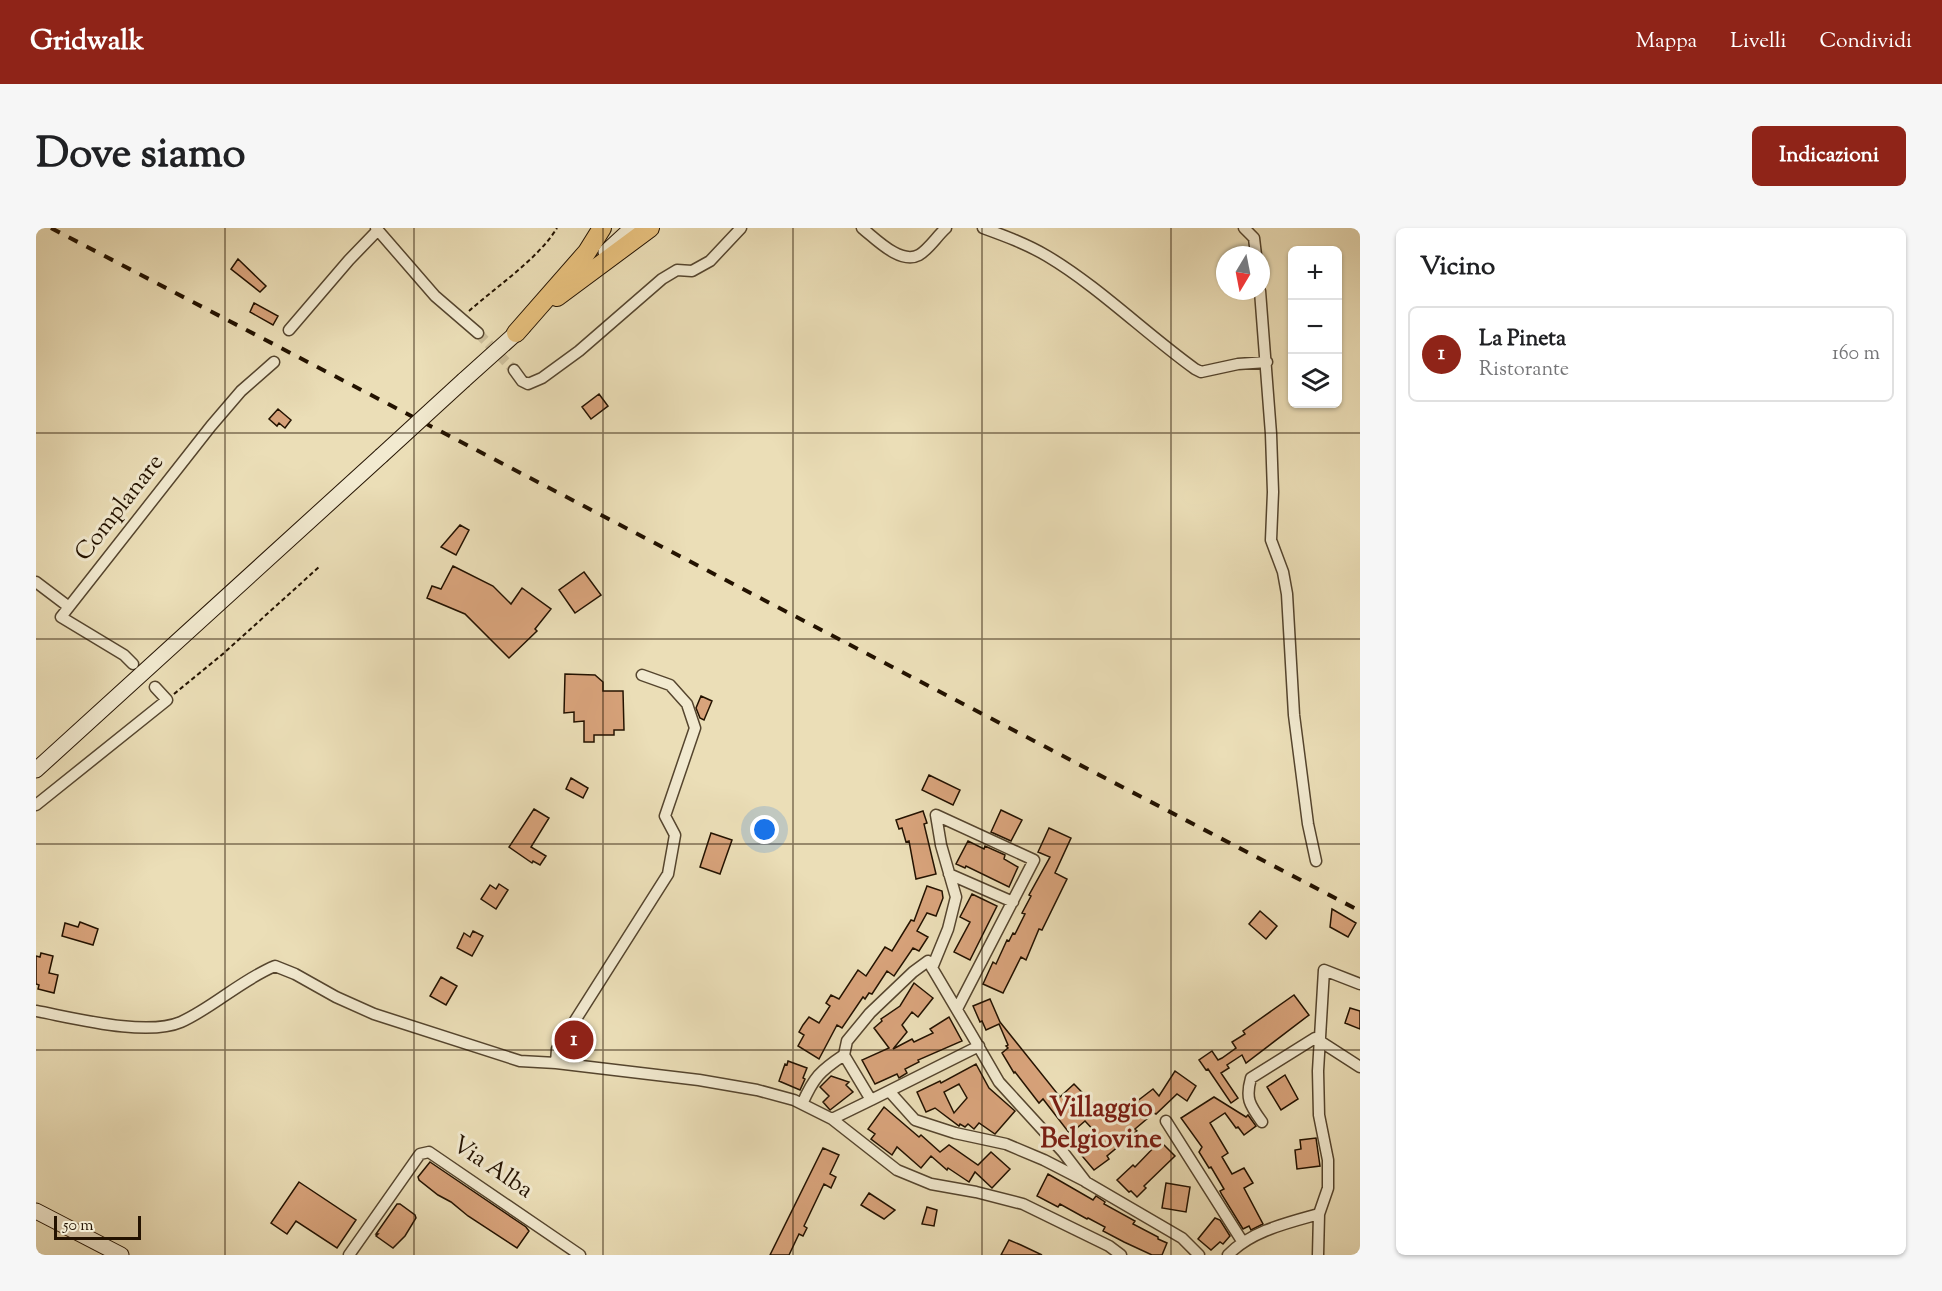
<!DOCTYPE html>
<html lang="it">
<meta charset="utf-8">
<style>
:root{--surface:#fff;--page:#f6f6f6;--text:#202124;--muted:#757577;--line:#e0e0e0;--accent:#8f2418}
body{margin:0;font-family:"Sorts Mill Goudy",serif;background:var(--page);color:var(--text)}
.controls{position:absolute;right:18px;top:18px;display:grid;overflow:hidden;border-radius:9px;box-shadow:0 2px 4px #0004}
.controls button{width:54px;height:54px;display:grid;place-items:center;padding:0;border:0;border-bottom:2px solid var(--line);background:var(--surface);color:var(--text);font:30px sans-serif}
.compass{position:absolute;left:1180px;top:18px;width:54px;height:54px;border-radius:50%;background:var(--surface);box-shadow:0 2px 4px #0004;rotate:190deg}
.scale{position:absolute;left:18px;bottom:15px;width:87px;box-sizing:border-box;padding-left:6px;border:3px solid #231200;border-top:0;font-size:16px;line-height:21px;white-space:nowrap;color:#231200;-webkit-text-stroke:4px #f2ead0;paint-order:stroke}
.you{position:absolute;left:729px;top:602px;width:21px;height:21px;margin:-15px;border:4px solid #fff;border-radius:50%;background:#1a73e8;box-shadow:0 0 0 9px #1a73e833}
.badge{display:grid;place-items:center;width:39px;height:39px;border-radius:50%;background:var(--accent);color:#fff;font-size:20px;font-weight:700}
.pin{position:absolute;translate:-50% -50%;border:3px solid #fff;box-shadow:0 2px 6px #0006}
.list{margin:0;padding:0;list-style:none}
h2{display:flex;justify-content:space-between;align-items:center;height:78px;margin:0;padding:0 24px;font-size:26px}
h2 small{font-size:20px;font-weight:400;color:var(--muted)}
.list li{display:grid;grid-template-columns:39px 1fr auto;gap:18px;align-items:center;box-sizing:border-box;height:96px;margin:0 12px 12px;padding:0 12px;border:2px solid var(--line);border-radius:9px}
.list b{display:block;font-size:22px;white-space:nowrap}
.list p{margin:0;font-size:20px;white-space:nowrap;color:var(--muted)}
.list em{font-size:20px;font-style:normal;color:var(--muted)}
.icon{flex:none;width:33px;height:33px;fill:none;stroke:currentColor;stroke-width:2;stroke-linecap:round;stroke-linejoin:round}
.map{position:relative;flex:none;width:1324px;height:1027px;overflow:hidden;border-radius:9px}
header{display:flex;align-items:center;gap:36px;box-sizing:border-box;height:84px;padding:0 30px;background:var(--accent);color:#fff}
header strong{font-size:28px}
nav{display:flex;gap:33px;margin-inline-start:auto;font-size:21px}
.intro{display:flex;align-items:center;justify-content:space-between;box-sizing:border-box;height:144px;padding:0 36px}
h1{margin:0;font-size:42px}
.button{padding:15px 27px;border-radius:9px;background:var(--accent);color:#fff;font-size:21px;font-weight:700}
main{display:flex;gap:36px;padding:0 36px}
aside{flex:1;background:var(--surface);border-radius:9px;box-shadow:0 2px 4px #0004}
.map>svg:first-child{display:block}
.building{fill:#d8a37b;stroke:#231200;stroke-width:1.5;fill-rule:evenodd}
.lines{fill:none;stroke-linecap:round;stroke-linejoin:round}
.minor-tunnel{stroke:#cdbf9c;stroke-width:10;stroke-dasharray:10 5;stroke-linecap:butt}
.minor-casing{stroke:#55452e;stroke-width:13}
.secondary-casing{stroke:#231200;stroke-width:17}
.trunk-casing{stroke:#231200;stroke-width:20}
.path{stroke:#231200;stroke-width:2;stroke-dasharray:4.5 3;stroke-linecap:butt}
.minor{stroke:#f2ead0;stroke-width:10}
.secondary{stroke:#f2ead0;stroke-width:15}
.trunk{stroke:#e6bf7c;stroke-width:18}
.rail{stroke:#231200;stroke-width:4;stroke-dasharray:10 10;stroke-linecap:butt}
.secondary-bridge-casing{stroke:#231200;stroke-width:17;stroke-linecap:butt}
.secondary-bridge{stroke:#f2ead0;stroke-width:15}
.grid{fill:none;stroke:#231200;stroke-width:1.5;stroke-opacity:0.55}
.labels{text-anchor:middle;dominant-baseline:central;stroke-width:6;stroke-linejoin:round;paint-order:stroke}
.street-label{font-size:24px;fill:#231200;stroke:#f2ead0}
.quarter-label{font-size:27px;font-weight:bold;fill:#7a1f14;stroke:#f2ead0}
</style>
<header>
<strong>Gridwalk</strong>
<nav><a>Mappa</a><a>Livelli</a><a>Condividi</a></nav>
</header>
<div class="intro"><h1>Dove siamo</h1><a class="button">Indicazioni</a></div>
<main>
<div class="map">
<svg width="1324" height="1027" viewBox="0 0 1324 1027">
<rect width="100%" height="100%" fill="#ebdeb7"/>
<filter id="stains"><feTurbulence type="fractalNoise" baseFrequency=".00333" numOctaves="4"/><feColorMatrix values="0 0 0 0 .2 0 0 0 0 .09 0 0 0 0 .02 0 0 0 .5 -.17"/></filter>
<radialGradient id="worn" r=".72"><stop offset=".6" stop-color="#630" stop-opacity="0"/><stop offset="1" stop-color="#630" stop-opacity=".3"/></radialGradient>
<path class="building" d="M202 31 230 58 224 64 195 41Z
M218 75 242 88 237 97 214 84Z
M563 166 572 178 555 191 546 179Z
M242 181 255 192 249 200 243 195 241 198 233 191Z
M424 297 433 302 420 327 405 319Z
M417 338 457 358 475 376 486 360 515 381 499 401 501 403 473 430 429 386 391 370 396 358 405 361Z
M548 344 565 367 539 385 523 362Z
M529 446 559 447 567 454V463H587L588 502H578V507H558V514H548V493L538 494V484L528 485Z
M665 468 676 473 668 492 664 490 660 480Z
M893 547 924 562 917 577 886 562Z
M535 550 552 560 547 570 530 561Z
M498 581 513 590 495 619 510 628 504 637 497 633 496 635 473 619Z
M965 582 986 592 975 613 955 604Z
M887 583 891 595 888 596 900 646 880 651 873 613 870 614 866 600 863 601 860 592Z
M1013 600 1035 610 1019 645 1031 651 1006 702 1003 701 990 732 985 729 967 765 947 756 957 734 960 736 971 712 973 713 977 705 979 706 989 686 986 685 995 668 993 667 1014 629 1002 624Z
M675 605 696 612 684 646 664 639Z
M932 613 948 621 949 618 969 627 968 631 982 639 973 659 930 638 929 640 920 636Z
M463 656 472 662 460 681 445 671 454 657 460 661Z
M891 658 906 663 907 670 900 688 891 685 881 703 892 709 883 723 877 720 858 748 851 743 836 766 833 765 829 771 827 769 806 800 801 797 783 831 762 818 768 807 763 804 767 797 773 789 783 795 794 778 790 775 795 767 803 771 822 742 830 748 849 719 856 723 875 692 878 693Z
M936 666 961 678 934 732 918 724 934 694 924 689Z
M1296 681 1320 695 1312 709 1294 699Z
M1224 683 1241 698 1230 711 1213 696Z
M44 694 62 701 57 717 26 708 29 695 42 699Z
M437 703 447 708 436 728 421 720 428 705 434 709Z
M5 725 17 728 13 745 22 747 18 765 2 761 3 757 0 756V728L4 729Z
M405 749 421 758 410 777 394 768Z
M878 755 897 770 882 789 876 784 866 797 871 804 857 821 876 811 878 814 897 805 894 801 913 789 926 813 882 832 883 834 869 841 871 845 863 850 861 846 839 856 826 832 853 820 838 800 846 793 845 791 864 778Z
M1258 767 1273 787 1210 835 1206 827 1191 837 1193 840 1185 845 1202 870 1195 875 1172 841 1170 842 1163 832 1176 823 1182 832 1186 830 1200 820 1196 814 1209 806 1207 803Z
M954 771 964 794 1024 869 1038 856 1072 891 1097 870 1100 874 1117 861 1123 868 1139 843 1160 858 1151 873 1141 866 1120 886 1118 885 1099 901 1101 903 1071 928 1073 931 1058 942 1041 922 1062 907 1049 893 1034 906 1007 871 1003 875 979 844 978 845 966 825 972 820 970 818 972 817 963 796 950 802 946 793 944 794 937 778Z
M1314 780 1324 783V801L1309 795Z
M752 833 771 840 767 850 769 851 764 862 743 853 749 836 751 837Z
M940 836 953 860 979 883 959 906 943 895 938 901 932 896 929 899 924 896 923 898 899 880 890 884 881 864 904 853 905 855ZM923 856 931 870 918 885 908 864Z
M1249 847 1262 871 1245 882 1231 859Z
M795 848 813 854 810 857 817 864 794 882 787 874 793 868 784 859Z
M1178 869 1210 889 1212 887 1220 898 1208 907 1202 899 1200 900 1189 885 1174 895 1192 925 1186 929 1196 946 1208 940 1217 955 1208 960 1227 996 1215 1002 1213 998 1207 1001 1186 967 1184 963 1188 961 1175 939 1173 940 1163 924 1166 919 1145 890Z
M848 879 883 909 885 907 904 924 913 917 942 937 955 924 974 941 956 960 939 944 933 954 912 940 911 942 895 928 885 940 861 919 856 927 835 911 839 906 832 901Z
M1280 910 1284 938 1261 941 1259 922 1265 921 1264 912Z
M1124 913 1139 928 1108 958 1110 960 1101 969 1095 963 1093 964 1081 952 1097 937 1099 939Z
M787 920 803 927 794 946 800 949 795 960 788 956 768 998 771 1000 767 1008 763 1006 753 1027H734Z
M394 934 490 999 493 1003 481 1020 432 988 415 974 402 967 383 952 382 949Z
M1012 946 1057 972 1060 968 1069 974 1068 976 1099 993 1097 996 1122 1009V1011L1131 1015 1126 1027H1116L1088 1014 1067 1003 1069 999 1052 990 1051 991 1024 976 1022 979 1001 968Z
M263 954 320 992 301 1020 260 993 251 1006 235 995Z
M1130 955 1154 959 1150 984 1126 980Z
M833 965 859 982 848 991 825 977Z
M361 976H364L379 987 380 990 369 1008 357 1020 340 1008 342 1006H340Z
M891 979 901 982 898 998 886 996Z
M1179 990 1184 992 1194 1008 1187 1016 1184 1014 1175 1022 1162 1011Z
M973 1012 985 1017 1006 1027H965Z"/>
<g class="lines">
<path class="minor-tunnel" d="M442 105 478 142"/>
<defs>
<path id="minor" d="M340 0 399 68 442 105
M826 0C839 10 864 37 883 27 893 21 901 8 910 0
M947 0C969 8 991 16 1011 28 1063 59 1109 105 1159 141L1165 144 1202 136 1231 134
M1208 0 1218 10 1220 27
M1224 63 1235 206 1237 264 1235 312 1247 344 1251 366 1258 487 1272 596 1280 633
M253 102 313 32 341 3
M478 142 486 153 492 156 506 150 543 123 626 51 641 42 656 43 674 33 705 0
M0 354 33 379
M97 436 88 427 25 389 175 198 205 163 238 134
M0 577 131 472 119 459
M913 646 977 674
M896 740 912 701 920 669 905 617 900 587 998 632 921 781
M0 783C38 790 110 809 145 794 178 779 205 752 239 738L259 746 300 769 338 786 484 833 520 835 663 852 721 862 758 872 796 891 861 942 895 956 940 964 987 976 1073 1018 1085 1027
M943 818 835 872 808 827 811 813 834 785 877 744 892 733 937 809 963 854 1027 924 1050 954 1146 1010 1163 1027
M520 835 521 821 632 646 639 607 629 588 659 500 651 476 634 457 606 447
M853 863 879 892 919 905 970 916 1008 932 1047 952
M766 876C778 849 784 843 808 827
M796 891 835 872
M1130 893 1206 1013
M1226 894C1214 877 1209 871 1215 850L1279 810 1324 839
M313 1027 384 926 393 924 544 1027
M1192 1027C1215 1003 1251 995 1283 986
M1282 1027 1283 986 1292 960V932L1283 887 1282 843 1288 742 1324 756"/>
<path id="secondary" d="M570 24 596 0
M428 152 487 99
M0 542 345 228
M0 983 85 1027"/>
<path id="trunk" d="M521 69 614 0
M480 105 551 24 566 0"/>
</defs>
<use href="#minor" class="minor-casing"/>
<use href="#secondary" class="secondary-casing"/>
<use href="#trunk" class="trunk-casing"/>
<path class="path" d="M433 83C461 58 502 31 521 0
M138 466 188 425 283 339"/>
<use href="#minor" class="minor"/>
<use href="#secondary" class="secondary"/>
<use href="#trunk" class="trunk"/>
<path class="rail" d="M15 0 1324 683"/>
<defs>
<path id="secondary-bridge" d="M345 228 428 152"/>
</defs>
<use href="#secondary-bridge" class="secondary-bridge-casing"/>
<use href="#secondary-bridge" class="secondary-bridge"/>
</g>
<path class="grid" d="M189 0V1027M378 0V1027M567 0V1027M757 0V1027M946 0V1027M1135 0V1027M0 205H1324M0 411H1324M0 616H1324M0 822H1324"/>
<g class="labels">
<g class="street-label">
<text transform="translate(84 280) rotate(-52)">Complanare</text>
<text transform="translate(456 940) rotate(34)">Via Alba</text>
</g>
<g class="quarter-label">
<text x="1065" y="881">Villaggio<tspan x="1065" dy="31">Belgiovine</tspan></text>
</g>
</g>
<rect width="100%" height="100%" filter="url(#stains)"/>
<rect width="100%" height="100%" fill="url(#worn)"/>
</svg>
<div class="controls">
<button>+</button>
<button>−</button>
<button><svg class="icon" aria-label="layers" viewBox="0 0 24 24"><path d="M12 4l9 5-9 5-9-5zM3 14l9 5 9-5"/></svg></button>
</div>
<svg class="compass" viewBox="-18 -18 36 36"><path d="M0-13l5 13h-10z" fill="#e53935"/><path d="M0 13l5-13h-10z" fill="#757577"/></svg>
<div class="scale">50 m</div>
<div class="you"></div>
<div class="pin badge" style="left:538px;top:812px">1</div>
</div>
<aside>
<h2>Vicino<small></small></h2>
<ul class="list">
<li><span class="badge">1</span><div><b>La Pineta</b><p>Ristorante</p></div><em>160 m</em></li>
</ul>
</aside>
</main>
